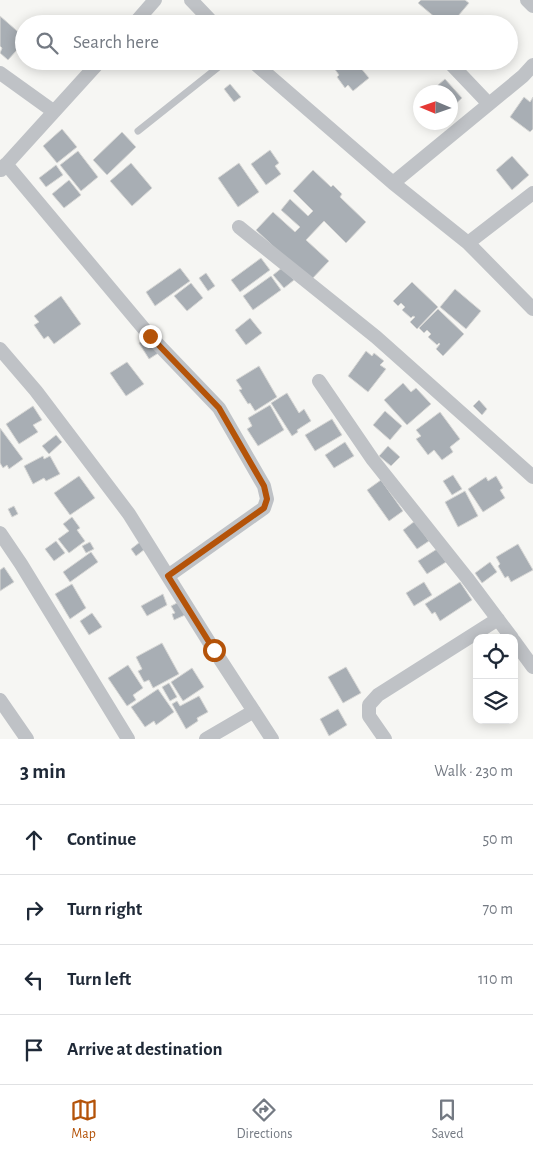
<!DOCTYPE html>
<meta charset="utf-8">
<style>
:root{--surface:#fff;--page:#f6f6f7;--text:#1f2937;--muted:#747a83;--line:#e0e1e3;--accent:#b45309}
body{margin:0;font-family:"Alegreya Sans",sans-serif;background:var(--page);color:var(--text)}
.controls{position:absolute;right:15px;bottom:15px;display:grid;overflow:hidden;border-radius:10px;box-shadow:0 2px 12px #0003}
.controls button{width:45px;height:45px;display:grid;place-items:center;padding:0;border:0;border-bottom:1px solid var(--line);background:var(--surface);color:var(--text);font:25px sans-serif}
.compass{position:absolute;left:413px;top:85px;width:45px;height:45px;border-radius:50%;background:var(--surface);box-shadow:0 2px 12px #0003;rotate:272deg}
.stop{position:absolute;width:15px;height:15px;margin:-11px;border:4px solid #b45309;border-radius:50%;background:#fff}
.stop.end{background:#b45309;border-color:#fff;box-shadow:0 1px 5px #0008}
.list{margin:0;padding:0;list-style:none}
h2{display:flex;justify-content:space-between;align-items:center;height:65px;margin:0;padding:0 20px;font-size:21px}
h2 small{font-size:16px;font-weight:400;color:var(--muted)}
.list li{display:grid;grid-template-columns:32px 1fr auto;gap:15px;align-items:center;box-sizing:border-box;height:70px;padding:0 20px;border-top:1px solid var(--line)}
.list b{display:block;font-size:19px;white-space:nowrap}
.list em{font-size:16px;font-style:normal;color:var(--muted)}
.icon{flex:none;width:28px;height:28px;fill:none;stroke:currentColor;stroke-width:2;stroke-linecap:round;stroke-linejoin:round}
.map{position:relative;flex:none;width:533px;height:739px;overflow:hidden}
.search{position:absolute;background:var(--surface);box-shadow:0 2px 12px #0003;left:15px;right:15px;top:15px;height:55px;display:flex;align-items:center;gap:12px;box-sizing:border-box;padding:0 18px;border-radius:28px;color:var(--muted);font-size:19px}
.sheet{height:345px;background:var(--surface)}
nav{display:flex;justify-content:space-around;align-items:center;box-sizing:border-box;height:70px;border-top:1px solid var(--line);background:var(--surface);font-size:14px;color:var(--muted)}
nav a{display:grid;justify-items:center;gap:2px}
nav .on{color:var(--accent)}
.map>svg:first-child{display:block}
.building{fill:#a8aeb4;stroke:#d7d7d5}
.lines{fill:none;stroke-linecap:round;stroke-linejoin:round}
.lane{stroke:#bfc2c6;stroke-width:7}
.street{stroke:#bfc2c6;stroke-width:14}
.route{stroke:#b45309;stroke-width:6}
</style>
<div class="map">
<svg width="533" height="739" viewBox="0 0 533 739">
<rect width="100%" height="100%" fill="#f6f6f3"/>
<path class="building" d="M421 0H465L469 3 453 22 450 19 446 24H443L418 3Z
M0 16 24 37V42L8 60 0 53 2 48 0 46Z
M341 61H355L369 78 353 91 348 85 345 88 337 77 339 75 334 68 341 62Z
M445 79 462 98 452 107 455 110 450 114V92H430Z
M230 84 241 97 234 102 224 89Z
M524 97 530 102 533 97V129L530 132 510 117Z
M62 129 77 147 57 163 43 146Z
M122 132 136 147 107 175 93 160Z
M270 150 279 163 275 166 281 174 266 185 251 164Z
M78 151 98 177 81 191 60 165Z
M512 156 529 175 512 190 496 170Z
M131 163 152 188 132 206 110 181Z
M239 163 259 192 238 207 218 178Z
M56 165 63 175 46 187 39 178Z
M313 170 331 187 333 185 342 194 340 197 366 222 346 243 324 221 306 240 329 261 310 281 256 230 273 212 295 232 300 227 281 210 290 199 308 216 313 211 293 191Z
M69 180 81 195 64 208 52 194Z
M261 258 270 270 240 292 231 280Z
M283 267 294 280 284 288 273 275Z
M180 268 190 281 155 306 146 292Z
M206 273 215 286 208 291 199 278Z
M271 276 281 290 253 310 243 296Z
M412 282 438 307 417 329 410 322 415 317 413 316 411 318 402 310 405 307 401 303 398 306 393 301Z
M191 283 203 298 187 311 174 296Z
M455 289 481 311 466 329 440 307Z
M61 296 81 324 54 344 48 336 44 339 34 325 39 322 34 316Z
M438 309 464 334 443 356 436 349 440 344 439 343 437 345 428 337 431 334 427 330 424 333 419 328Z
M250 318 262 333 246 345 235 330Z
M150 336 160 352 149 359 139 343Z
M366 351 372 356 374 353 384 361 380 365 386 369 368 392 348 376Z
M127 362 144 384 126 396 110 373Z
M259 366 277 397 255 411 250 403 248 404 239 390 242 389 236 380Z
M403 383 411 392 416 388 431 404 407 425 384 400Z
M287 393 299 413 304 409 311 421 297 430 298 432 292 436 271 403Z
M479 400 487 409 482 415 473 406Z
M270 405 284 430 258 446 247 429 252 426 248 418Z
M33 406 42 420 33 425 38 432 19 444 6 424Z
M385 411 402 426 390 440 373 425Z
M440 412 460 439 450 447 453 452 442 460 434 450 428 455 416 439 421 436 416 430Z
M332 419 342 435 315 451 305 435Z
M0 428 23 459 9 469 7 465 3 468 0 463Z
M56 435 62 442 49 454 42 446Z
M345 442 354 456 334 468 325 455Z
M388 446 400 457 391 466 379 456Z
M43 456 44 459 50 456 60 474 46 481 44 478 33 484 24 466Z
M453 475 462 489 452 495 443 481Z
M79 476 95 498 70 515 54 493Z
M496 476 503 488 500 490 505 498 483 512 468 489 486 477 488 481Z
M381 480 403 511 389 521 367 490Z
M465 491 478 516 458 527 445 502Z
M14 506 18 514 12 517 8 509Z
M72 517 80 528 77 530 85 541 69 553 58 539 69 531 63 524Z
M415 521 429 541 417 549 403 530Z
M56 541 65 553 54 561 45 549Z
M90 542 94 549 86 553 82 546Z
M140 542 145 549 136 556 131 549Z
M518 544 533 570 511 582 508 576 505 578 498 566 500 564 496 557Z
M437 549 446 562 427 574 418 561Z
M91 552 98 562 70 582 63 572Z
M490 562 497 572 482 583 475 573Z
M4 567 14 582 0 591V570Z
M424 582 432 595 414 606 406 593Z
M460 582 472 600 440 621 435 612 432 614 425 604Z
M72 584 86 608 70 619 55 594Z
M163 594 167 605 147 616 141 606Z
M179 602 185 615 174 620 172 614 175 613 171 606Z
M92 613 102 627 89 635 80 621Z
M162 643 179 674 153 688 149 680 144 682 138 671 142 669 136 657Z
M128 665 143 688 133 695 136 700 127 706 108 678Z
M346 667 361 693 343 703 328 677Z
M192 668 204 687 183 701 171 682Z
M169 683 177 697 170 701 162 687Z
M158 689 174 712 156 725 154 721 145 727 131 707Z
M199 696 208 712 197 718 198 721 186 729 172 704 177 701 180 706Z
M338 709 347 725 329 736 320 719Z"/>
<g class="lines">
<path class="lane" d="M138 131 226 61"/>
<path class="street" d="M191 0 214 24
M527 0 533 6
M134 24 155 0
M252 61 393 183 468 243 533 309
M448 61 488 103
M0 73 53 111
M6 164 150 336 219 408 264 486 267 499 264 508 168 576
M1 170 100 61
M393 183 523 76 533 65
M239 227 376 337 533 477
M468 243 533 193
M0 349 36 391 129 514 214 650 272 739
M319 381 373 460 467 578 512 638
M0 533 21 564 128 739
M514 641 533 667
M0 700 27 739
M206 739 254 711
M385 739 369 716V705L378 695 498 619"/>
</g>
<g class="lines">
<path class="route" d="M150 336 219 408 264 486 267 499 264 508 168 576 214 650"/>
</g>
</svg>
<div class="controls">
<button><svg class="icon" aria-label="locate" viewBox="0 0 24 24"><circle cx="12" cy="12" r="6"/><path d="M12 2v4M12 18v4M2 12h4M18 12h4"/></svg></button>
<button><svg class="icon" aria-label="layers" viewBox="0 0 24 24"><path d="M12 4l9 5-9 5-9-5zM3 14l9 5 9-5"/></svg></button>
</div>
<svg class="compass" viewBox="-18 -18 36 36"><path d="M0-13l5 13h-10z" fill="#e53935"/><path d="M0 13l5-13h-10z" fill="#747a83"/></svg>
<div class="stop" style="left:214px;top:650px"></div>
<div class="stop end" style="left:150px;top:336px"></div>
<div class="search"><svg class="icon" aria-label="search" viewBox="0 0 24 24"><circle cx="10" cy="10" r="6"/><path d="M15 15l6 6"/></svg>Search here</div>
</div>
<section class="sheet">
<h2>3 min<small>Walk · 230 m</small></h2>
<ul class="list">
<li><svg class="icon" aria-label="ahead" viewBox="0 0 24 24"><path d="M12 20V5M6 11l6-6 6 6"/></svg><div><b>Continue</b></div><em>50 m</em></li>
<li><svg class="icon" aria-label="right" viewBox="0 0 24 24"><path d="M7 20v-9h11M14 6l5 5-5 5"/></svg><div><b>Turn right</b></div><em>70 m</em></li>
<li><svg class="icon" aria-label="left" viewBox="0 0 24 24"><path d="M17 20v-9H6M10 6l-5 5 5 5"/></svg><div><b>Turn left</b></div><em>110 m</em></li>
<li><svg class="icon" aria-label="arrive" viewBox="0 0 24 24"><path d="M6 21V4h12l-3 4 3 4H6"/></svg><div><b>Arrive at destination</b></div></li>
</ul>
</section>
<nav>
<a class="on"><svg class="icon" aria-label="map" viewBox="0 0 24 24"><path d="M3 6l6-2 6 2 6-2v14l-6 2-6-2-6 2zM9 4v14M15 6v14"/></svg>Map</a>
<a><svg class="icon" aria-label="directions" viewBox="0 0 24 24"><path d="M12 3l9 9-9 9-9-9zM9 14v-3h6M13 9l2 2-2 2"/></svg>Directions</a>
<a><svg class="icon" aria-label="saved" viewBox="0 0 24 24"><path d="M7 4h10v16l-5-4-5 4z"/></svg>Saved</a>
</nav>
